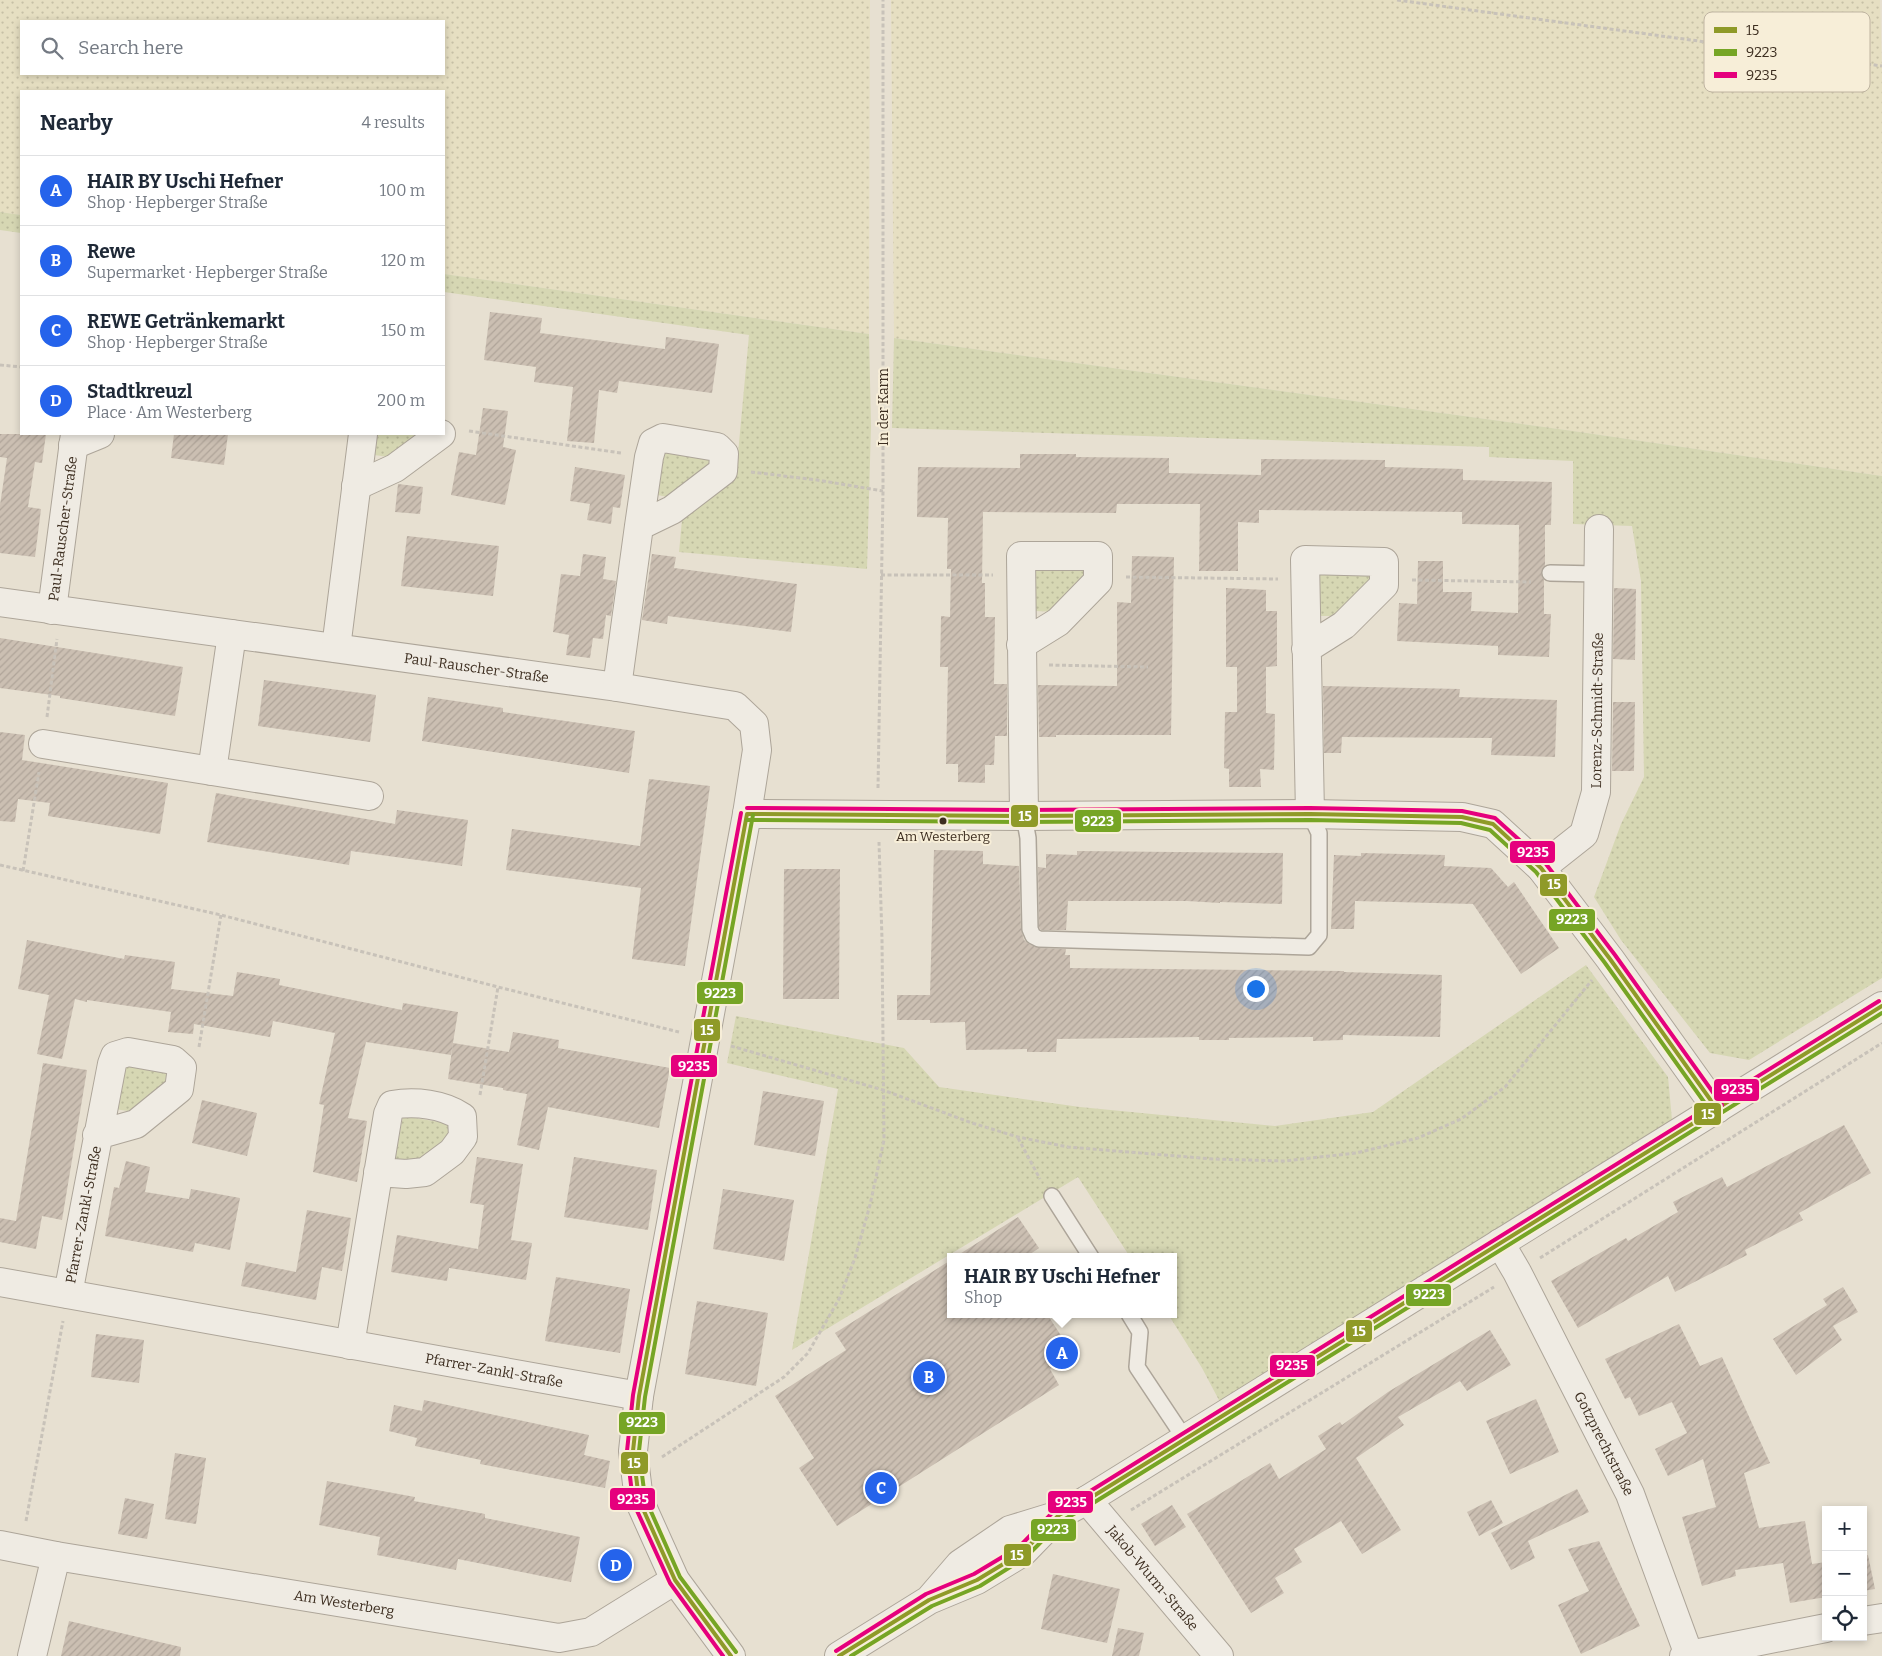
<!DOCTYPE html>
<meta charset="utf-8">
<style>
:root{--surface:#fff;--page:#f2f2f3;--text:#1f2937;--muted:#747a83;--line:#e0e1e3;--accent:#2563eb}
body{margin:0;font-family:Bitter,serif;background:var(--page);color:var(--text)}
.controls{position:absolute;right:15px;bottom:15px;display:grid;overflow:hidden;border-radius:0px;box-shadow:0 2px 8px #0003}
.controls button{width:45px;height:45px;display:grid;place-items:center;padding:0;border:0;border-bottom:1px solid var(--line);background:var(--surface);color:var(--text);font:25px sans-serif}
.you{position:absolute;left:1255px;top:988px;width:18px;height:18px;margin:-12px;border:4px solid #fff;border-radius:50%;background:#1a73e8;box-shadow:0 0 0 8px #1a73e833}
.badge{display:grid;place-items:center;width:32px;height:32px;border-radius:50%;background:var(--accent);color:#fff;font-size:16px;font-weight:700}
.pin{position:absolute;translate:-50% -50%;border:2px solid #fff;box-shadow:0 1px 5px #0006}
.popup{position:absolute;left:947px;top:1253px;width:230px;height:65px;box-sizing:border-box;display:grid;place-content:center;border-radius:0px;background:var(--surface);filter:drop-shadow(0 1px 4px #0005);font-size:16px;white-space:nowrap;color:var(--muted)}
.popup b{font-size:19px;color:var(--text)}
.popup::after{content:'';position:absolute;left:50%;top:100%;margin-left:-10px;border:10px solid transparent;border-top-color:var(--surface)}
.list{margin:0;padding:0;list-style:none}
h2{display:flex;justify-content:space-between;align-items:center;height:65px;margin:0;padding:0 20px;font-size:21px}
h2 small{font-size:16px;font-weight:400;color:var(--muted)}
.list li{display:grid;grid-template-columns:32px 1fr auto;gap:15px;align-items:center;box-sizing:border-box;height:70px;padding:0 20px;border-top:1px solid var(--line)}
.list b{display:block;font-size:19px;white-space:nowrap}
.list p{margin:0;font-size:16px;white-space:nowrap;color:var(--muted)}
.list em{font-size:16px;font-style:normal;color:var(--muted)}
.icon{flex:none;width:28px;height:28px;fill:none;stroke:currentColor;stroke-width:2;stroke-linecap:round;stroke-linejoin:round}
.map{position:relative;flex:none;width:1882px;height:1656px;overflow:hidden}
.search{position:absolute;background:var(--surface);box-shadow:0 2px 8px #0003;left:20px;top:20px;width:425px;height:55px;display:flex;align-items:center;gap:12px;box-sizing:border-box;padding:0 18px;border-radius:0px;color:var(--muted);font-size:19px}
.panel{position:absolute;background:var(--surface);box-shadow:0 2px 8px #0003;left:20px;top:90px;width:425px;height:345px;border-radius:0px}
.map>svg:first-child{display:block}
.farmland{fill:url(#farmland-dots);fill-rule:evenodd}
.grass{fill:url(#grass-dots)}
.building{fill:url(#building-hatch)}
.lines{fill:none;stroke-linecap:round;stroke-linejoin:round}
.service-casing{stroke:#ada599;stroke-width:18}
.minor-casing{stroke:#ada599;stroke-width:30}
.tertiary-casing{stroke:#ada599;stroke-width:30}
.path{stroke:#c8c2b9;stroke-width:3;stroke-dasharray:4 2.5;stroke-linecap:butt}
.service{stroke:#efebe3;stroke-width:15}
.minor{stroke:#efebe3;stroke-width:28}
.tertiary{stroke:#efebe3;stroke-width:28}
.bus-1-casing{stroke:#f7eed8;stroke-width:8}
.bus-2-casing{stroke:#f7eed8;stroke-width:8}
.bus-3-casing{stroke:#f7eed8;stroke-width:8}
.bus-1{stroke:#8f9a28;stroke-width:4}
.bus-2{stroke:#76a525;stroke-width:4}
.bus-3{stroke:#e5007d;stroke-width:4}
.bus-dot{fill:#3d2e20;stroke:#f7eed8;stroke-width:2}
.labels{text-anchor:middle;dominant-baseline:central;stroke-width:4;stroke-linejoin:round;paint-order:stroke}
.bus-label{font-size:13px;fill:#3d2e20;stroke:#f7eed8}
.street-label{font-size:14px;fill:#3d2e20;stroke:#f7eed8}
.key{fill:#f7eed8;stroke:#bfb4a1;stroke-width:1}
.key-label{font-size:14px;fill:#3d2e20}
.line-badge{stroke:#f7eed8;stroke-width:2}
.badge-label{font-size:14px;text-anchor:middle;font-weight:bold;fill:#fff}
</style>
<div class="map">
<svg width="1882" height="1656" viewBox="0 0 1882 1656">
<defs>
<pattern id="farmland-dots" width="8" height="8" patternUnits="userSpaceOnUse" patternTransform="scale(1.25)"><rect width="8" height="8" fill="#e6dfc2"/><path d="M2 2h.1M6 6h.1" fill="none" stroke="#c6c0a6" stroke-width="1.8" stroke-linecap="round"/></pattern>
<pattern id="grass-dots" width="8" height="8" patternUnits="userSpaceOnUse" patternTransform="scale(1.25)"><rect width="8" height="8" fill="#d6d7b3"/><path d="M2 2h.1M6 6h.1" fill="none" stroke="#b9b99a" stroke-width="1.8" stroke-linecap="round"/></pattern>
<pattern id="building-hatch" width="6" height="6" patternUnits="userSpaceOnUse" patternTransform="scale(1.25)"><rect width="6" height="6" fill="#cbbfb2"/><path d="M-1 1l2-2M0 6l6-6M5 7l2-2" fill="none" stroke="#afa499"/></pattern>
</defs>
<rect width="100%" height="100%" fill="#e7e0d1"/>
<path class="farmland" d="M0 0H870L869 334 444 274V91H21V215L0 212ZM21 21H444V74H21Z
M891 0H1880L1882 72V476L1573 431 894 338Z"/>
<path class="grass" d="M0 212 21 215V233L0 230Z
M444 274 869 334 871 426 867 569 679 552 682 520 736 475 749 335 444 292Z
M894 338 1573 431 1882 476V978L1749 1060 1710 1053 1621 940 1594 897 1621 824 1644 777 1641 581 1632 526 1573 524V461L1489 457V447L892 428Z
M378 434H430L397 458 374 455Z
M664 453 714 460 680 499 657 495Z
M1036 569H1086V584L1057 612 1035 611Z
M1320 573H1371V588L1342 616H1320Z
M1586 965 1668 1077 1672 1120 1221 1404 1202 1368 1168 1314H1173V1257H1130L1078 1177 792 1350 838 1089 727 1063 736 1016 904 1048 939 1087 1080 1107 1275 1126 1373 1112Z
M123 1065 170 1074 168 1088 134 1112 115 1109Z
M403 1116 451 1124 448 1139 414 1163 395 1159Z"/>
<path class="building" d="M490 312 542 318 540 333 665 349 666 337 719 344 712 393 619 381 617 393 599 390 594 443 567 441 573 387 534 382 536 367 484 360Z
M483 408 508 411 503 447 516 450 505 505 451 495 459 452 476 455Z
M0 434H46L42 463 35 462 28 507 41 509 35 557 0 553V505L7 458 0 457Z
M174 434H228L224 465 171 458Z
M1020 454H1076V457L1169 458V473L1261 475V459L1385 460V467L1463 469V480L1552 482 1551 525H1545V566L1541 573 1544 580V614H1551L1549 657 1498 655V646L1397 641 1399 603 1417 604 1418 561H1443V592H1472L1471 611 1518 613 1519 525 1462 524V512L1259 510V523L1238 522V571H1199L1200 504H1117L1116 513 983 512 982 583H985V617H995L994 684H1007V736H995L994 765H985V783L958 782V764H946L948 667H940L941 616 950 617 951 569H947L948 518 917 517 918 467 1020 468Z
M575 467 625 475 620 508 613 507 611 524 587 520 590 504 570 501Z
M398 484 423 487 420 514 395 512Z
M407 536 499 546 493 596 401 586Z
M583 554 606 557 603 579 616 581 611 616 606 615 603 639 593 638 590 658 566 655 569 635 553 632 561 574 580 576Z
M652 554 676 557 674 568 797 584 791 632 668 616 667 624 642 620Z
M1132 556 1174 557 1171 735H1056V737H1039L1038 685 1117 686V602L1131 603Z
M1226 588 1266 590V611H1277V666L1266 667V713L1275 714 1274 770 1260 769 1261 787H1229V769L1224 768 1225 712H1237V667H1226Z
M1614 588 1636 589 1635 660 1613 659Z
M0 638 183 667 175 716 60 698V696L0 688Z
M264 680 376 695 370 742 258 726Z
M1323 686 1460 689 1459 697 1557 700 1555 757 1491 755 1492 738 1342 737 1341 753H1324Z
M428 697 503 708V712L635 731 629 773 422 741Z
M1613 702H1635L1634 771H1612Z
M0 732 25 735 22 760 168 783 160 834 48 816 50 803 18 799 15 822 0 821Z
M649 779 710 786 685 966 632 959 641 888 506 870 512 829 640 846Z
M216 793 395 824 397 810 468 820 462 866 351 851 349 865 207 842Z
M934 850 983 851V864L1019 866 1021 929 1024 940 1029 944 1038 948 1066 949 1065 955H1070V968L1344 971V972L1442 975 1440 1037 1343 1035V1040L1313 1041V1037L1229 1038V1040H1199V1037L1057 1039 1056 1052H1027V1049L966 1050 965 1022 930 1023V1020H897V995H930Z
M1077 851 1283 853 1282 904 1220 902V903L1187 901H1068L1066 930H1041L1039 927 1038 867 1046 868V854L1077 855Z
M1361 853 1445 855 1444 866 1491 868 1508 887 1514 882 1559 948 1521 974 1473 904 1355 901 1354 929H1331L1334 855 1361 856Z
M784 869H840L839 999H783Z
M27 940 124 959 125 955 175 962 171 989 233 996 237 972 280 979 279 985 402 1010 403 1003 458 1012 451 1055 366 1042 348 1118 367 1121 357 1182 313 1172 324 1105 319 1104 335 1033 273 1021 270 1037 194 1024 193 1034 168 1032 171 1012 87 1000V1002L75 999 62 1059 37 1054 49 995 18 989Z
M513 1032 559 1040 558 1048 670 1068 659 1128 548 1107 539 1150 517 1145 527 1094 503 1090V1088L448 1079 453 1043 509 1052Z
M43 1063 87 1070 62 1220 42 1216 36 1249 0 1242V1218L16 1221Z
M763 1091 824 1101 815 1156 754 1145Z
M202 1100 257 1113 247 1156 192 1143Z
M1844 1125 1871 1173 1799 1213 1803 1220 1745 1250 1747 1255 1675 1292 1668 1276 1578 1328 1551 1281 1626 1238 1628 1241 1678 1212 1673 1202 1722 1177 1727 1187Z
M477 1157 523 1164 511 1240 532 1243 526 1280 449 1268 447 1281 391 1272 397 1235 478 1249 484 1205 470 1203Z
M574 1157 657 1170 648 1230 564 1217Z
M126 1161 150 1167 145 1192 189 1199 191 1189 240 1198 230 1250 195 1243 193 1252 105 1236 114 1187 119 1188Z
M723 1189 794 1200 784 1261 713 1249Z
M307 1210 351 1218 342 1271 322 1267 316 1300 241 1286 246 1262 296 1272Z
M1018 1217 1039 1248 1026 1257H955Z
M951 1260V1314H1047L1073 1354 1050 1369 1059 1385 837 1526 799 1468 814 1458 775 1396 846 1350 835 1333Z
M556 1277 630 1289 620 1353 545 1341Z
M1843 1287 1858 1312 1833 1326 1842 1340 1796 1375 1773 1339 1827 1305 1823 1299Z
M697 1301 768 1313 756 1386 685 1374Z
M1679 1324 1700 1366 1722 1357 1770 1463 1744 1473 1759 1528 1805 1521 1812 1564 1826 1562V1597L1790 1603 1783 1563 1735 1570 1736 1576 1702 1586 1682 1517 1716 1507 1703 1459 1668 1476 1655 1449 1687 1433 1672 1402 1639 1416 1630 1397 1625 1399 1605 1359Z
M1490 1330 1511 1365 1467 1391 1460 1381 1398 1417 1404 1425 1356 1458 1401 1530 1362 1554 1341 1521 1294 1549 1302 1562 1275 1578 1284 1593 1251 1613 1187 1514 1270 1463 1279 1479 1326 1449 1318 1436 1340 1422 1342 1425 1388 1392Z
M96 1334 144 1340 139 1383 91 1377Z
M1536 1399 1559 1452 1510 1474 1486 1421Z
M424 1400 589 1435 584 1455 610 1461 605 1488 480 1464 481 1460 415 1446 417 1438 389 1431 394 1405 422 1411Z
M175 1453 206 1458 196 1524 165 1519Z
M327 1481 415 1497 414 1501 485 1514V1518L580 1537 571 1582 458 1559 456 1570 377 1555 380 1537 319 1525Z
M1577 1489 1589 1512 1528 1541 1535 1558 1511 1570 1491 1533Z
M125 1498 154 1504 147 1539 118 1534Z
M1491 1500 1503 1523 1479 1536 1467 1512Z
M1172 1505 1186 1527 1155 1546 1141 1524Z
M1599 1541 1640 1626 1581 1654 1558 1605 1589 1591 1568 1549Z
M1868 1555 1875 1589 1863 1591V1556Z
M1053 1574 1120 1589 1107 1643 1041 1629Z
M69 1621 181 1647 180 1656H61Z
M1118 1628 1144 1633 1139 1656H1112Z"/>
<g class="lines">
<defs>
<path id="service" d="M1550 573 1598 574
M1024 816 1028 838 1030 929 1033 936 1039 939 1309 947 1319 935V833L1310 814
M1052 1196 1091 1257
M1129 1314 1140 1332 1137 1367 1185 1439"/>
<g id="minor">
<path d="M73 445 100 434"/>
<path d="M356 486 395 468 441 434"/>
<path id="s1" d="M0 602 617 687 735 706 754 724 757 750 747 814 639 1396 633 1451 639 1500 675 1580 731 1656"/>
<path id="s2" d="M52 610 75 434"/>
<path d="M232 634 212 771 369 796"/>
<path d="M1021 645 1058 622 1098 581V556H1021L1024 816"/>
<path d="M336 648 363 434"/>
<path d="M1306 649 1344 625 1384 585V562L1305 560 1310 814"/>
<path d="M617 687 639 526 649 457 653 443 663 438 717 447 724 454 723 471 672 510 639 526"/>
<path d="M43 744 212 771"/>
<path d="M747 814 1024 816 1310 814 1462 817 1493 824 1541 868 1610 959 1717 1109"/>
<path id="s3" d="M1541 868 1584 834 1596 792 1599 529"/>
<path id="s4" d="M1500 1243 1517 1272 1630 1494 1689 1655"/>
<path id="s5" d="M0 1282 639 1396"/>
<path id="s6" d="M68 1294 112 1064 115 1056 128 1052 173 1060 182 1068 179 1089 136 1124 97 1135"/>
<path d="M350 1345 388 1114 392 1105C415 1101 443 1104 462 1117L463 1137 452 1152 425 1172 406 1174 378 1172"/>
<path id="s7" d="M1087 1500 1219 1656"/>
<path id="s8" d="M0 1545 56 1556 559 1638 591 1632 675 1580"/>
<path d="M1863 1621 1882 1618"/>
<path d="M32 1656 56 1556"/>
<path d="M1684 1656 1826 1628"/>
</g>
<path id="tertiary" d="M929 1600 960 1564 1010 1530 1059 1515 1087 1500 1882 1006
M839 1656 929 1600 977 1580 1023 1552 1056 1518"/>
</defs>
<use href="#service" class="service-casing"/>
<use href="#minor" class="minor-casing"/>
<use href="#tertiary" class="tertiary-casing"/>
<path class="path" d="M1397 0 1882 66
M0 365 21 367
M469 431 621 453
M751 472 817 480 883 491
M881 575H993
M1126 577 1278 579
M1412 580 1531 582
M1049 665 1148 667
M47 717 57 639
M878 788 883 491V0
M0 865 221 915 498 987 679 1032
M23 871 39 772
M731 1046 883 1090 972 1123 1018 1137 1068 1147 1213 1159 1284 1161 1356 1153 1418 1138 1461 1119 1505 1087 1592 980
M199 1047 221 915
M480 1095 498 987
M1018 1138 1040 1179
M1540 1258 1882 1043
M662 1457 784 1377 808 1353 839 1299 855 1258 870 1205 884 1140 882 939 879 842
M1131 1510 1494 1287
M26 1521 63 1321"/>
<use href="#service" class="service"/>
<use href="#minor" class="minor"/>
<use href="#tertiary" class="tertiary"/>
<defs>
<path id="bus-1" d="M747 814 1024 816 1310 814 1462 817 1493 824 1541 868 1610 959 1717 1109
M731 1656 675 1580 639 1500 633 1451 639 1396 747 814
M839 1656 929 1600 977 1580 1023 1552 1059 1515 1087 1500 1882 1006"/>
<path id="bus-2" d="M747 820 1024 822 1310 820 1461 823 1490 830 1536 872 1605 963 1712 1113
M736 1652 680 1577 645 1498 639 1451 645 1397 753 815
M851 1656 932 1606 980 1586 1026 1557 1063 1520 1090 1505 1882 1013"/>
<path id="bus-3" d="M747 808 1024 810 1310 808 1462 811 1495 818 1546 864 1615 955 1722 1105
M836 1651 926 1594 974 1574 1019 1547 1055 1510 1084 1495 1879 1001
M723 1656 670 1583 633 1502 627 1451 633 1395 741 813"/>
</defs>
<use href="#bus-1" class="bus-1-casing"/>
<use href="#bus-2" class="bus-2-casing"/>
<use href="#bus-3" class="bus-3-casing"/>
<use href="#bus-1" class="bus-1"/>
<use href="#bus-2" class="bus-2"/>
<use href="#bus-3" class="bus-3"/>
</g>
<circle class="bus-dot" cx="943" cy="821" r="4.5"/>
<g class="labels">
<g class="bus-label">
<text x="943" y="836">Am Westerberg</text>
</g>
<g class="street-label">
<text transform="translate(883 407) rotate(-90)">In der Karm</text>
<text stroke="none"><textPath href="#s2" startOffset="82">Paul-Rauscher-Straße</textPath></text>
<text stroke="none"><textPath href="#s1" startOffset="481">Paul-Rauscher-Straße</textPath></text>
<text stroke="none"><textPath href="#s3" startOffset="180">Lorenz-Schmidt-Straße</textPath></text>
<text stroke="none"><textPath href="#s6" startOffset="81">Pfarrer-Zankl-Straße</textPath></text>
<text stroke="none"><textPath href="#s5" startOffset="502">Pfarrer-Zankl-Straße</textPath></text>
<text stroke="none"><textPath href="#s4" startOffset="226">Gotzprechtstraße</textPath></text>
<text stroke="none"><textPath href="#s7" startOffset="102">Jakob-Wurm-Straße</textPath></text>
<text stroke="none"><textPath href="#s8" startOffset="349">Am Westerberg</textPath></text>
</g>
</g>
<rect x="1704" y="12" width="166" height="80" rx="8" class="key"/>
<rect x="1714" y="27" width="23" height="6" fill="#8f9a28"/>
<rect x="1714" y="49" width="23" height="7" fill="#76a525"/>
<rect x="1714" y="72" width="23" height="6" fill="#e5007d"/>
<g class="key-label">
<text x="1746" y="35">15</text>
<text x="1746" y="57">9223</text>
<text x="1746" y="80">9235</text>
</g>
<g class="line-badge">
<rect x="1010" y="804" width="29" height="24" rx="5" fill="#8f9a28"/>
<rect x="1074" y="809" width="48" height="24" rx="5" fill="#76a525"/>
<rect x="1509" y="840" width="47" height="24" rx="5" fill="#e5007d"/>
<rect x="1539" y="873" width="29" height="24" rx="5" fill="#8f9a28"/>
<rect x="1548" y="908" width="48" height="24" rx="5" fill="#76a525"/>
<rect x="696" y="981" width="48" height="24" rx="5" fill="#76a525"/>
<rect x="693" y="1018" width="28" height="24" rx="5" fill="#8f9a28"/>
<rect x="670" y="1054" width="48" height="24" rx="5" fill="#e5007d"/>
<rect x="1713" y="1078" width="47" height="24" rx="5" fill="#e5007d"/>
<rect x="1693" y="1102" width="29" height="24" rx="5" fill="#8f9a28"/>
<rect x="1405" y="1283" width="47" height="24" rx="5" fill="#76a525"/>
<rect x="1345" y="1319" width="28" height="24" rx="5" fill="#8f9a28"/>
<rect x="1269" y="1354" width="47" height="24" rx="5" fill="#e5007d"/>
<rect x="618" y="1411" width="48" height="24" rx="5" fill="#76a525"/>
<rect x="620" y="1451" width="29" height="24" rx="5" fill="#8f9a28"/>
<rect x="609" y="1487" width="47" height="24" rx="5" fill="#e5007d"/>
<rect x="1047" y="1490" width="47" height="24" rx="5" fill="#e5007d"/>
<rect x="1030" y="1518" width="47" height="24" rx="5" fill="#76a525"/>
<rect x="1003" y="1543" width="29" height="24" rx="5" fill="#8f9a28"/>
</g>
<g class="badge-label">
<text x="1025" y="821">15</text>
<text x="1098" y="826">9223</text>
<text x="1533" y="857">9235</text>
<text x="1554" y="889">15</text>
<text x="1572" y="924">9223</text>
<text x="720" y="998">9223</text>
<text x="707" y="1035">15</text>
<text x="694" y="1071">9235</text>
<text x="1737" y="1094">9235</text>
<text x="1708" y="1119">15</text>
<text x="1429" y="1299">9223</text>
<text x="1359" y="1336">15</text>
<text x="1292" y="1370">9235</text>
<text x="642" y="1427">9223</text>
<text x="634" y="1468">15</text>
<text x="633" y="1504">9235</text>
<text x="1071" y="1507">9235</text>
<text x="1053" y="1534">9223</text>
<text x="1017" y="1560">15</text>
</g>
</svg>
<div class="controls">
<button>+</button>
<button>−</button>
<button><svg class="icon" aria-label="locate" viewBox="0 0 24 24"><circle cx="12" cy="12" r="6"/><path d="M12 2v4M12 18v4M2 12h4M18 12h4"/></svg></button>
</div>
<div class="you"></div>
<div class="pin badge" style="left:1062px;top:1353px">A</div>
<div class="popup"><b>HAIR BY Uschi Hefner</b>Shop</div>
<div class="pin badge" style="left:929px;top:1377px">B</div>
<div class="pin badge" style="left:881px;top:1488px">C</div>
<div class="pin badge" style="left:616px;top:1565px">D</div>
<div class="search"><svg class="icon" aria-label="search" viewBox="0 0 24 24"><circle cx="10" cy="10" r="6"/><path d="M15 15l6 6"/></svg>Search here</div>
<section class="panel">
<h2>Nearby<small>4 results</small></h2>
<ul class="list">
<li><span class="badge">A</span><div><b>HAIR BY Uschi Hefner</b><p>Shop · Hepberger Straße</p></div><em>100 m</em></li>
<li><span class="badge">B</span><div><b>Rewe</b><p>Supermarket · Hepberger Straße</p></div><em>120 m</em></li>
<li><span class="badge">C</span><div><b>REWE Getränkemarkt</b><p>Shop · Hepberger Straße</p></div><em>150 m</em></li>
<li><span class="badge">D</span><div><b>Stadtkreuzl</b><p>Place · Am Westerberg</p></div><em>200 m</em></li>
</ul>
</section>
</div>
